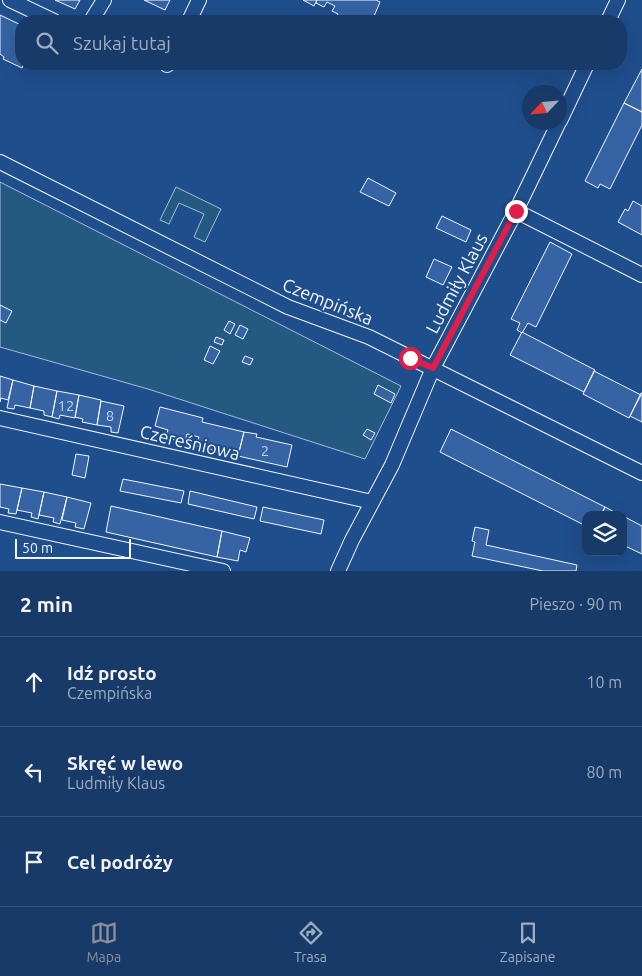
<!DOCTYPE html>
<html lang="pl">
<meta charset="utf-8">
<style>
:root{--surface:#173a69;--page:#244571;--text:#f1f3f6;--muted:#9eadc0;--line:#36547d;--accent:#8c9099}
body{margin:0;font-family:Ubuntu,sans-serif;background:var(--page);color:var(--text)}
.controls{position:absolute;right:15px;bottom:15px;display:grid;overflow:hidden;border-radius:10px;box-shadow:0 5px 20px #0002}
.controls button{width:45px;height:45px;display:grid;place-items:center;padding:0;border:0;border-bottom:1px solid var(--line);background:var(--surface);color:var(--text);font:25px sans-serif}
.compass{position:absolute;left:522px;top:85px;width:45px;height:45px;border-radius:50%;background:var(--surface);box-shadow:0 5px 20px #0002;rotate:244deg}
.scale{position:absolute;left:15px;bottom:12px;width:116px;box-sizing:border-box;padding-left:5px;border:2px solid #f2f6ff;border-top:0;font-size:14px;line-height:18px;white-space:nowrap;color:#f2f6ff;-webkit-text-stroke:4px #1f4e8c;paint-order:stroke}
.stop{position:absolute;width:15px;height:15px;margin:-11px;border:4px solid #e11d48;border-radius:50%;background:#fff}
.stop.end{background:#e11d48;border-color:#fff;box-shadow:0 1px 5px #0008}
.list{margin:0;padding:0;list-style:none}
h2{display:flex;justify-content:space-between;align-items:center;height:65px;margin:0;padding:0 20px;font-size:21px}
h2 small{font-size:16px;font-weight:400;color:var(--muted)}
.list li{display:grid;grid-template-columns:32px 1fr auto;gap:15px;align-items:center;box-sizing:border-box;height:90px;padding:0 20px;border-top:1px solid var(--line)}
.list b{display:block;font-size:19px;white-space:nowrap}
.list p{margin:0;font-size:16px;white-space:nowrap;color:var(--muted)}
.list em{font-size:16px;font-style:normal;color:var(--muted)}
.icon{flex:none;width:28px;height:28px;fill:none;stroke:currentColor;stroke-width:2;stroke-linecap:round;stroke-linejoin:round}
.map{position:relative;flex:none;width:642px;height:571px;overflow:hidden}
.search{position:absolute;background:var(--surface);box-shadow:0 5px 20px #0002;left:15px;right:15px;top:15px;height:55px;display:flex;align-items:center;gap:12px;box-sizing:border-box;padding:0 18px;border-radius:20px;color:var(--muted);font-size:19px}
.sheet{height:335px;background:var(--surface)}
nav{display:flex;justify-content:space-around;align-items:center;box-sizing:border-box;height:70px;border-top:1px solid var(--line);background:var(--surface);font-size:14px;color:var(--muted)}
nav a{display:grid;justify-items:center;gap:2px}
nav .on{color:var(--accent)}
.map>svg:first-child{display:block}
.green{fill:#245a82;stroke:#a8bbd7}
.building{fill:#3563a3;stroke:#f2f6ff}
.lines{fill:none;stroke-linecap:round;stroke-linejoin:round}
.street-casing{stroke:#f2f6ff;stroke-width:16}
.street{stroke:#1f4e8c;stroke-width:14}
.route{stroke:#e11d48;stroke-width:6}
.labels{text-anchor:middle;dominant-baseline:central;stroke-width:4;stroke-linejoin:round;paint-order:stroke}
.number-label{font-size:15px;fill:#c3d1e8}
.street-label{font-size:18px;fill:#f2f6ff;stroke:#1f4e8c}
</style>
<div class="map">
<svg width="642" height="571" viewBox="0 0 642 571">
<rect width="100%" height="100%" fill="#1f4e8c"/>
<path class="green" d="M0 182 401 386 365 459 148 389 0 347Z
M176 187 221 209 205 242 194 237 204 214 179 203 169 224 160 220Z"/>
<path class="building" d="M55 0H80L75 9Z
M144 0H170L165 10Z
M303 0H317L314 6Z
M317 0H376L380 2 372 21H338L335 20 338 14 332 11 335 6 327 2 324 7 316 3Z
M0 15 21 25V64H24L22 68 3 59 4 57 0 54Z
M642 69V112L624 103Z
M624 103 642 112V125L610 189 600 184 598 188 585 181Z
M368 178 396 193 389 206 360 192Z
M633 201 642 206V235L618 222 625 209 628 211Z
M442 216 471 230 466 242 436 228Z
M550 242 572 254 536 327 528 323 522 333 517 330 520 323 511 319Z
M434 259 452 267 443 285 426 277Z
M0 305 12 311 6 323 0 320Z
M229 321 235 324 230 334 224 330Z
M240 325 248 329 243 339 235 335Z
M522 332 595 370 584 392 510 355Z
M216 337 224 340 222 345 214 342Z
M210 346 220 351 213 364 204 360Z
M245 356 253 359 250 365 242 362Z
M594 371 641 395 629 418 583 394Z
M0 376 13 380 8 400 1 398 0 402Z
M13 380 34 386 30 408 15 405 14 409 7 408Z
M378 385 395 394 391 403 374 394Z
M34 386 57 391 52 417 44 415V411L30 408Z
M57 391 79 395 75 418 60 415 59 419 52 417Z
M641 393H642V422L630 416Z
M79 395 101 400 97 425 82 422 83 419 75 417Z
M101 401 124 406 118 433 111 432V427L97 425Z
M160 407 203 418 202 422 244 432 238 456 196 446 199 437 187 434 185 442 165 438 168 430 155 426Z
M367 429 375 433 371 440 363 435Z
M451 429 605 507 601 515H586V526L440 452Z
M244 432 257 434 256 437 292 445 287 467 238 456Z
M76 454 89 456 85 478 72 475Z
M123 479 184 491 181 503 120 491Z
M0 484 22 488 16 514 8 513 9 509 0 507Z
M22 488 44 492 38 519 31 517 32 513 17 510Z
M190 491 257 507 254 519 188 504Z
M44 492 67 497 60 524 53 522 54 518 39 515Z
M67 497 91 503 84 529 75 527 76 523 62 520Z
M111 506 222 531 217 557 106 532Z
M263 507 324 520 321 534 260 521Z
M605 507 620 515H601Z
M623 516 642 526V554L623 545Z
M475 527 489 530 486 545 577 565 576 571H543L472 556 475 542 472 541Z
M222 531 250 538 246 552 240 550 238 561 217 557Z"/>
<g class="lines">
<defs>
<path id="street" d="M10 0 54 21
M91 21 104 0
M189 21 199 0
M608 21 618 0
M167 65 168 64
M560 121 587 64
M0 162 288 307 369 337 642 473
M516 211 642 275
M0 418 372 502
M0 522 223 571
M338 571 352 540 392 465 433 368 516 211 559 122"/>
</defs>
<use href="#street" class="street-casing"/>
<use href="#street" class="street"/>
</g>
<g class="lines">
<path class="route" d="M410 358 433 368 516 211"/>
</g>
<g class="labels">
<g class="number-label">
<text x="66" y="405">12</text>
<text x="110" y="415">8</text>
<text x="265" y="450">2</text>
</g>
<g class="street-label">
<text transform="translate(456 283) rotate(-62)">Ludmiły Klaus</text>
<text transform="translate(328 301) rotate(22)">Czempińska</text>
<text transform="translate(190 442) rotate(13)">Czereśniowa</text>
</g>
</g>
</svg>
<div class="controls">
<button><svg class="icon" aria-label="layers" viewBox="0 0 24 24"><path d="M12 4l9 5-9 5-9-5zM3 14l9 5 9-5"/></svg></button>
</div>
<svg class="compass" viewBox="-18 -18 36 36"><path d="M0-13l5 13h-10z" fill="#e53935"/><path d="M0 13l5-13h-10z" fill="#9eadc0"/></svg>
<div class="scale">50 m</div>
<div class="stop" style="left:410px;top:358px"></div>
<div class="stop end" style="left:516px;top:211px"></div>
<div class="search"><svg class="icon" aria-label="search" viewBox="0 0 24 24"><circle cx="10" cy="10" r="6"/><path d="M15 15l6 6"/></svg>Szukaj tutaj</div>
</div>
<section class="sheet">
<h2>2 min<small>Pieszo · 90 m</small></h2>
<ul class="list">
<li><svg class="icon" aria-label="ahead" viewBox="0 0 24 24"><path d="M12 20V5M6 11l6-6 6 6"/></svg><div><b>Idź prosto</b><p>Czempińska</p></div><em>10 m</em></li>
<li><svg class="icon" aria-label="left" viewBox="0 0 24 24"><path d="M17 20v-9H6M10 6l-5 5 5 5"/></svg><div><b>Skręć w lewo</b><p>Ludmiły Klaus</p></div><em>80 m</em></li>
<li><svg class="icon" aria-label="arrive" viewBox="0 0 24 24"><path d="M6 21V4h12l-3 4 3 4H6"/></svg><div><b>Cel podróży</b></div></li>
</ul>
</section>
<nav>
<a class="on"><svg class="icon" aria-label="map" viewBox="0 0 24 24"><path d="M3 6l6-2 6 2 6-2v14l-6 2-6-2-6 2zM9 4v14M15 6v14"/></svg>Mapa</a>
<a><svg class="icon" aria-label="directions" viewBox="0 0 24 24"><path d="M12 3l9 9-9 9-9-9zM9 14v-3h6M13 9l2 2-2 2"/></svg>Trasa</a>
<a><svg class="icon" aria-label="saved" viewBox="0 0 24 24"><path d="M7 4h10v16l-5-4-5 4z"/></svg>Zapisane</a>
</nav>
